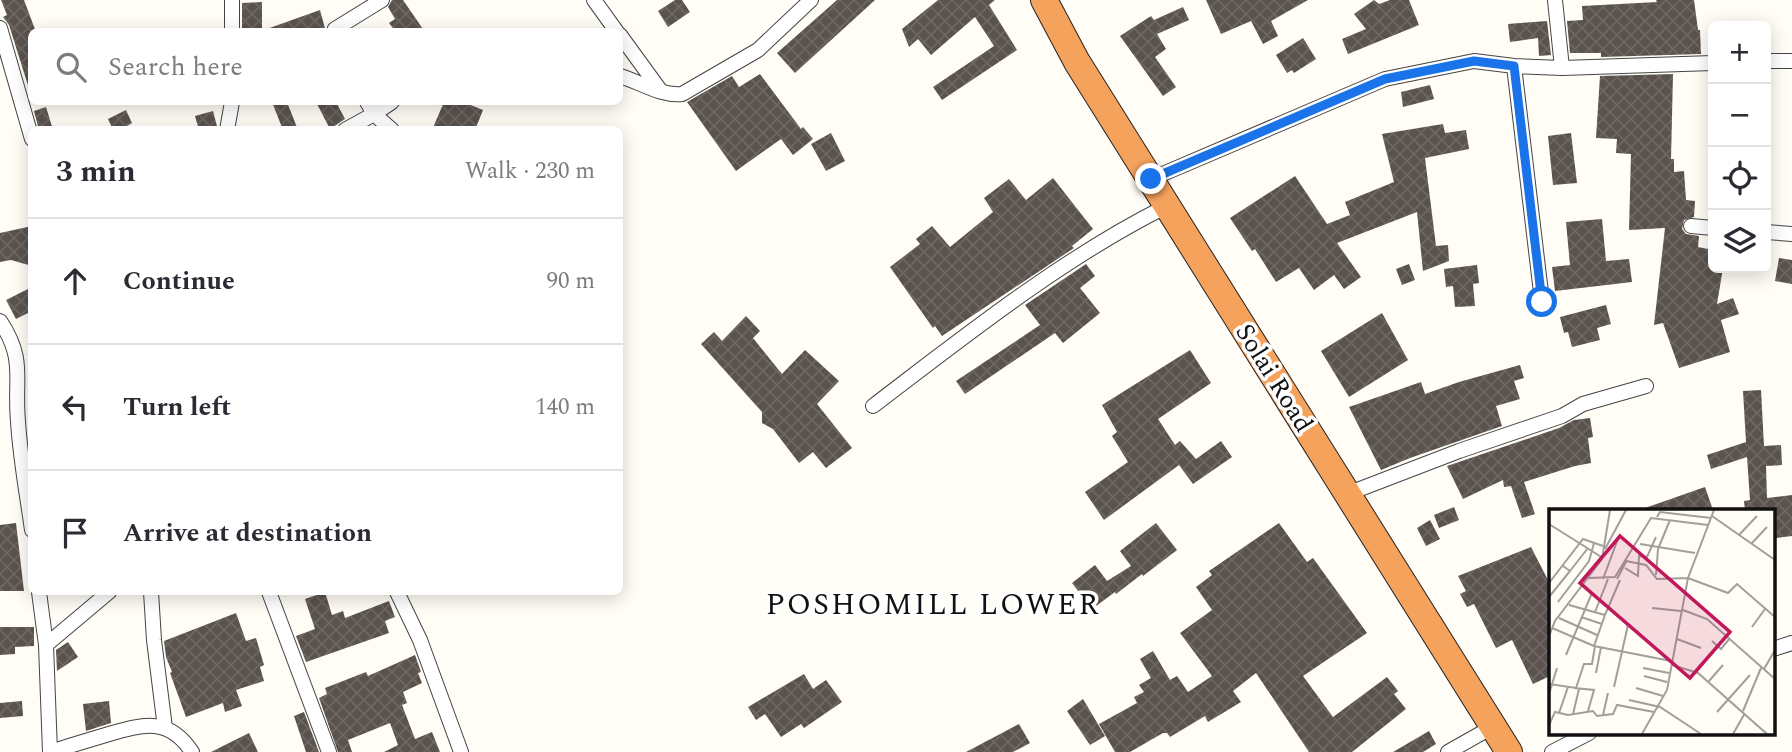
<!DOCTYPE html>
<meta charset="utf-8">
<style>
:root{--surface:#fff;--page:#f7f7f7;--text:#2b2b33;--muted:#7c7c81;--line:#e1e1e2}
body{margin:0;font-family:Spectral,serif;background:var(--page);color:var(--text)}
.controls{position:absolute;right:21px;top:21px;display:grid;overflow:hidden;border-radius:10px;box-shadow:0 4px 18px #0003}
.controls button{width:63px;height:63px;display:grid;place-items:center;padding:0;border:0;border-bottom:2px solid var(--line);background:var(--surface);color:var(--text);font:35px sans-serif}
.stop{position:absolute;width:21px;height:21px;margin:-16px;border:5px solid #1a73e8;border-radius:50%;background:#fff}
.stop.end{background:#1a73e8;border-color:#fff;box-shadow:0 2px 7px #0008}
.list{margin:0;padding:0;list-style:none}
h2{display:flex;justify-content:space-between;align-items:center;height:91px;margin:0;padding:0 28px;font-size:30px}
h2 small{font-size:23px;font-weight:400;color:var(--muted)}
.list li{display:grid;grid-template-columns:46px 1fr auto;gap:21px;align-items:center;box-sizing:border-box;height:126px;padding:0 28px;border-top:2px solid var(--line)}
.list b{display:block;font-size:26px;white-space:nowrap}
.list em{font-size:23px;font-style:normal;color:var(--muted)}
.icon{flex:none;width:38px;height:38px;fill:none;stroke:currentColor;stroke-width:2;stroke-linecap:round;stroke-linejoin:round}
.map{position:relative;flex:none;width:1792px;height:752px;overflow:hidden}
.search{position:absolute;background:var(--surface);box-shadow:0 4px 18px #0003;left:28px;top:28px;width:595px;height:77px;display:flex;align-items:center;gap:18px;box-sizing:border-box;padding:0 24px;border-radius:10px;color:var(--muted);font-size:26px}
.panel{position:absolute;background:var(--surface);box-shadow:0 4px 18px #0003;left:28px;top:126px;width:595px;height:469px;border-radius:10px}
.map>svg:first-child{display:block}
.building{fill:url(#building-cross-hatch)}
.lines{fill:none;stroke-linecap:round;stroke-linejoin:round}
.street-casing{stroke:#444;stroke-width:16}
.highway-casing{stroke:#222;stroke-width:28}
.street{stroke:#fff;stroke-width:14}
.highway{stroke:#f5a25d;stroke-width:26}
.route{stroke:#1a73e8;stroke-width:9}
.labels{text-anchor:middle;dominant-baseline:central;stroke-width:7;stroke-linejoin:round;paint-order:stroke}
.street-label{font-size:26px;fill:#111;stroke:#fff}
.quarter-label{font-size:30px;letter-spacing:2px;fill:#111;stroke:#fff}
.inset-road{fill:none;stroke:#a09f9a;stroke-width:2}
.view{fill:#c2185b;fill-opacity:0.15;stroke:#c2185b;stroke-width:3.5}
.inset-edge{fill:none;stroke:#111;stroke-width:3.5}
</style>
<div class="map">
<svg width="1792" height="752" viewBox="0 0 1792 752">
<defs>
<pattern id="building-cross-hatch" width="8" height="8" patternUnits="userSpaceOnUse" patternTransform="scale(1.75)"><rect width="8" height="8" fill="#5a524d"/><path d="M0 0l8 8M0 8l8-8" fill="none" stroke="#6d6662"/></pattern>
</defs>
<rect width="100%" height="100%" fill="#fffdf5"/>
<path class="building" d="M1 0H24L36 32H32V98L9 25 3 17 7 15Z
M392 0H403L425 32H396L389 23 395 19 388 7Z
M675 0H682L690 12 668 27 658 11Z
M837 0H875L795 73 777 53Z
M938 0H995L989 5 1017 50 942 100 933 87 994 46 975 17 931 55 918 39 909 47 902 29Z
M1206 0H1308L1271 21 1278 36 1263 44 1251 21 1221 34Z
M1374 0 1379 4 1390 0H1409L1419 25 1348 54 1342 39 1366 29 1354 14Z
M1656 0H1694L1698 30H1700L1701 54 1601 57V53H1570L1567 21 1583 20 1582 6 1657 2Z
M262 2V28L253 32H242V3Z
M1183 7 1189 20 1157 34 1166 49 1155 57 1176 87 1163 96 1120 36 1151 16 1154 20Z
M320 10 326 32H265L264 30Z
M1547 21 1551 55 1539 56 1538 38 1510 42 1508 24Z
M1303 38 1316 59 1294 73 1292 70 1287 73 1276 55Z
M760 74 801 129 803 127 813 139 793 155 781 139 736 171 687 102 732 76 739 87Z
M1673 74 1671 159H1674V172L1684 171 1686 200 1695 201 1694 217 1684 220 1682 229 1686 234 1699 236 1698 247 1713 250V268H1723L1717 304 1733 298 1739 314 1721 320 1730 352 1679 368 1663 323 1654 325 1665 228 1629 230 1631 154 1616 153 1617 139 1596 138 1600 76Z
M1430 85 1434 99 1403 107 1401 92Z
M272 102H287L298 130H283Z
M316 102H336L345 119 330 129Z
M444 102H463L483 110 475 130H432Z
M46 107 53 130H39L34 111Z
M126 110 132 123 120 130H113L108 119Z
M213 111 218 130H199L195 116Z
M1443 124 1445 133 1466 130 1469 149 1425 158 1436 246 1448 245 1449 261 1423 271 1417 212 1337 243 1361 277 1344 289 1334 275 1314 290 1299 268 1276 282 1255 249 1252 251 1230 218 1295 176 1327 224 1350 215 1345 202 1394 182 1382 134Z
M831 133 845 161 826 171 811 144Z
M1571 133 1577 183 1553 185 1548 136Z
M1053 178 1093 229 1072 246 1074 248 942 336 935 326 933 328 890 267 920 244 916 239 932 226 950 247 993 212 984 198 1009 179 1026 200Z
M1602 219 1606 261 1629 259 1632 282 1555 291 1552 267 1570 265 1566 222Z
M32 226V266L11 260 0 262V233Z
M1779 258 1792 260V284L1775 281Z
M1086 264 1095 276 1080 288 1100 313 1063 343 1055 333 965 394 956 381 1040 325 1025 305Z
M1409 264 1415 280 1402 285 1396 269Z
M1477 265 1479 283 1473 284 1475 306 1455 307 1453 286 1446 287 1444 269Z
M32 287V311L16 319 6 300Z
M1606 305 1611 324 1597 328 1600 340 1572 347 1568 332 1564 333 1560 317Z
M1382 313 1408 360 1349 397 1321 351Z
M746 316 760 331 753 338 782 374 805 350 839 381 817 404 852 448 826 468 813 452 799 463 773 429 762 423V412L701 344 714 332 722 341Z
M1190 350 1211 383 1158 419 1175 445 1180 441 1196 459 1221 441 1232 457 1193 484 1179 465 1104 520 1085 492 1128 462 1112 436 1117 432 1102 405Z
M1520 365 1524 378 1514 381 1520 399 1496 406 1502 426 1410 458 1381 470 1349 407 1421 382 1425 394 1459 382Z
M1761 390 1764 446 1781 445 1782 465 1766 466 1767 498 1792 495V536L1776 538V524L1773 525V510H1745L1744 501 1750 500 1747 457 1711 469 1707 455 1746 442 1743 391Z
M1590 418 1593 437 1588 438 1591 463 1575 466 1524 482 1535 514 1522 518 1511 486 1504 487 1503 480 1463 499 1447 466 1559 428 1574 420Z
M1705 487 1713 510H1645V508Z
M1454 507 1459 520 1439 528 1434 515Z
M1430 520 1440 539 1426 546 1417 528Z
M16 523 24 591H0V525Z
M1156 523 1177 550 1143 576 1142 574 1116 594 1115 592 1092 609 1072 583 1095 565 1107 581 1131 566 1120 551Z
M1279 523 1307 562 1313 558 1367 633 1303 676 1333 717 1387 677 1398 691 1394 694 1406 709 1352 752H1309L1256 673 1233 691 1241 702 1208 722 1205 716 1170 737 1167 733H1163L1130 752H1115L1099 724 1137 703 1134 697 1144 692 1139 685 1151 678 1140 659 1153 651 1170 680 1177 676 1188 692 1212 676 1180 633 1212 610 1196 587 1212 575 1209 571Z
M1531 547 1550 584V676L1533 684 1512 640 1496 648 1474 604 1467 607 1460 594 1466 591 1458 576Z
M325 592 332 615 343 611 345 618 389 601 395 617 385 621 389 633 306 662 296 636 315 629 305 599Z
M236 613 246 641 256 638 264 665 260 667 264 681 236 690 242 706 225 712 223 703 186 717 170 673 172 672 166 657 164 641Z
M0 627H34V646L15 647V654L0 655Z
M68 642 78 657 57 671 56 650Z
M415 655 421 672 418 673 422 683 403 692 407 703 402 705 415 739 432 732 440 752H384L398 745 390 723 348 740 352 752H338L319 698 327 694 325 688 366 672 368 676Z
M804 674 813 689 826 680 842 702 804 728 801 724 781 737 765 714 756 720 748 707Z
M1083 699 1105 736 1090 745 1067 711Z
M22 701 23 716 0 718V703Z
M109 701 111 723 86 731 83 704Z
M304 712 319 752H306L294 716Z
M1019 724 1030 743 1013 752H966Z
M1429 731 1436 744 1423 752H1393Z
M249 733 258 752H211Z"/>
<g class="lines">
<defs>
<path id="street" d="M232 0V32
M594 0 617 32
M1555 0 1562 68
M0 28 32 139
M336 32 335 29 382 0
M620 35 660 90
M1766 61H1792
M1514 66 1542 301
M620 76C640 82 660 96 682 94L758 50 811 0
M367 102 374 114 392 130
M227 130 232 102
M345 130 374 114 392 102
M1151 179 1385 79 1474 61 1514 66 1562 68 1713 63
M1691 226 1713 228
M1766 232 1792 234
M0 321C26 360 14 378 18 421 20 457 27 494 32 530
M873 406C965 336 1064 257 1167 206
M1347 494 1459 451 1562 416 1583 404 1646 386
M39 592 46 645 50 752C69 746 89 740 109 734 144 724 169 717 192 752
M151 592 154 640 165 728
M269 592 329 752
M397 592 420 640 461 752
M46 645 109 592
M1773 649 1792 643
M1448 752 1494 726
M1552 752 1589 733"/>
<path id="highway" d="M1044 0 1077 62 1509 752"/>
</defs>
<use href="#street" class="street-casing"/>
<use href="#highway" class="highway-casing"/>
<use href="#street" class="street"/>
<use href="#highway" class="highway"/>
</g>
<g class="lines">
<path class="route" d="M1151 179 1385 79 1474 61 1514 66 1542 302"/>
</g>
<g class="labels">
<g class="street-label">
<text transform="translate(1274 378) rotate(58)">Solai Road</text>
</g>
<g class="quarter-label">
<text x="933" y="605">POSHOMILL LOWER</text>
</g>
</g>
<g transform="translate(1549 509)">
<rect width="226" height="226" fill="#fffdf5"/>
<path class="inset-road" d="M163 7 226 51M108 8 111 3 162 9M0 15 54 49M190 26 208 7M203 34 218 18M91 35 146 44M56 40 77 1M109 40 121 11M77 52 97 56 108 70 139 69 179 84 188 75 226 108M14 57 21 62 39 39M76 59 89 67 90 47 98 48 107 28M107 66 109 40M39 69 66 68 102 9 159 16M54 70 70 27M68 70 78 51M0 74 34 30 54 37M0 88 21 62M9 93 40 52 45 34M20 96 56 106 71 71M103 99 132 102M134 101 158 110 226 170M46 103 59 70M32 108 53 115M10 109 48 126M203 118 216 100M3 119 45 137 122 152M0 127 6 112 53 50 61 1M128 130 152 139M163 132 172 140 181 129M45 137 56 106M17 146 43 84 34 76M123 156 149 164 218 225M94 159 120 164M215 160 226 141M47 164 52 138M95 167 118 173M160 172 174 156M0 175 27 179 35 155H43L46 137M65 178 79 116M25 179 45 181 39 202M87 179 114 187M0 185 8 159M80 191 111 198 152 225M194 202 212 159M168 203 201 166M10 204 19 178M24 205 30 180M54 206 59 184M0 216 6 203 19 206 44 202 48 207 64 205 68 196 105 203M93 225 118 181 139 69 165 1M184 225 196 204"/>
<path class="view" d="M71 27 181 123 141 169 31 74Z"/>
<rect width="226" height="226" class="inset-edge"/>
</g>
</svg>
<div class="controls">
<button>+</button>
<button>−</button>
<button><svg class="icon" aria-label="locate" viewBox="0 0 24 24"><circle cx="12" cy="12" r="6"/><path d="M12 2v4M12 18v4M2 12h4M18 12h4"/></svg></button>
<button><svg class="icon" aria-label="layers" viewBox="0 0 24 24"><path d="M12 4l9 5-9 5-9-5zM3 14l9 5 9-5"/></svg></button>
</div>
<div class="stop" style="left:1542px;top:302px"></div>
<div class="stop end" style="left:1151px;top:179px"></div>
<div class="search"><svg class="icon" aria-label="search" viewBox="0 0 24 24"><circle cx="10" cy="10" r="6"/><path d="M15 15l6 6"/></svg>Search here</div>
<section class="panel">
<h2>3 min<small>Walk · 230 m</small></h2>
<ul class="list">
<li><svg class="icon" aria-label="ahead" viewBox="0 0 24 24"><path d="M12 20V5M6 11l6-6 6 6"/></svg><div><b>Continue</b></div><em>90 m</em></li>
<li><svg class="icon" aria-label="left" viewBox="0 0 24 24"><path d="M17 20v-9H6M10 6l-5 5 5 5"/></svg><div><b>Turn left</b></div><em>140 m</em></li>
<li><svg class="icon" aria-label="arrive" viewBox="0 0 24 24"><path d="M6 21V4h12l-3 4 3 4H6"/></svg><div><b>Arrive at destination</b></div></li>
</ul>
</section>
</div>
